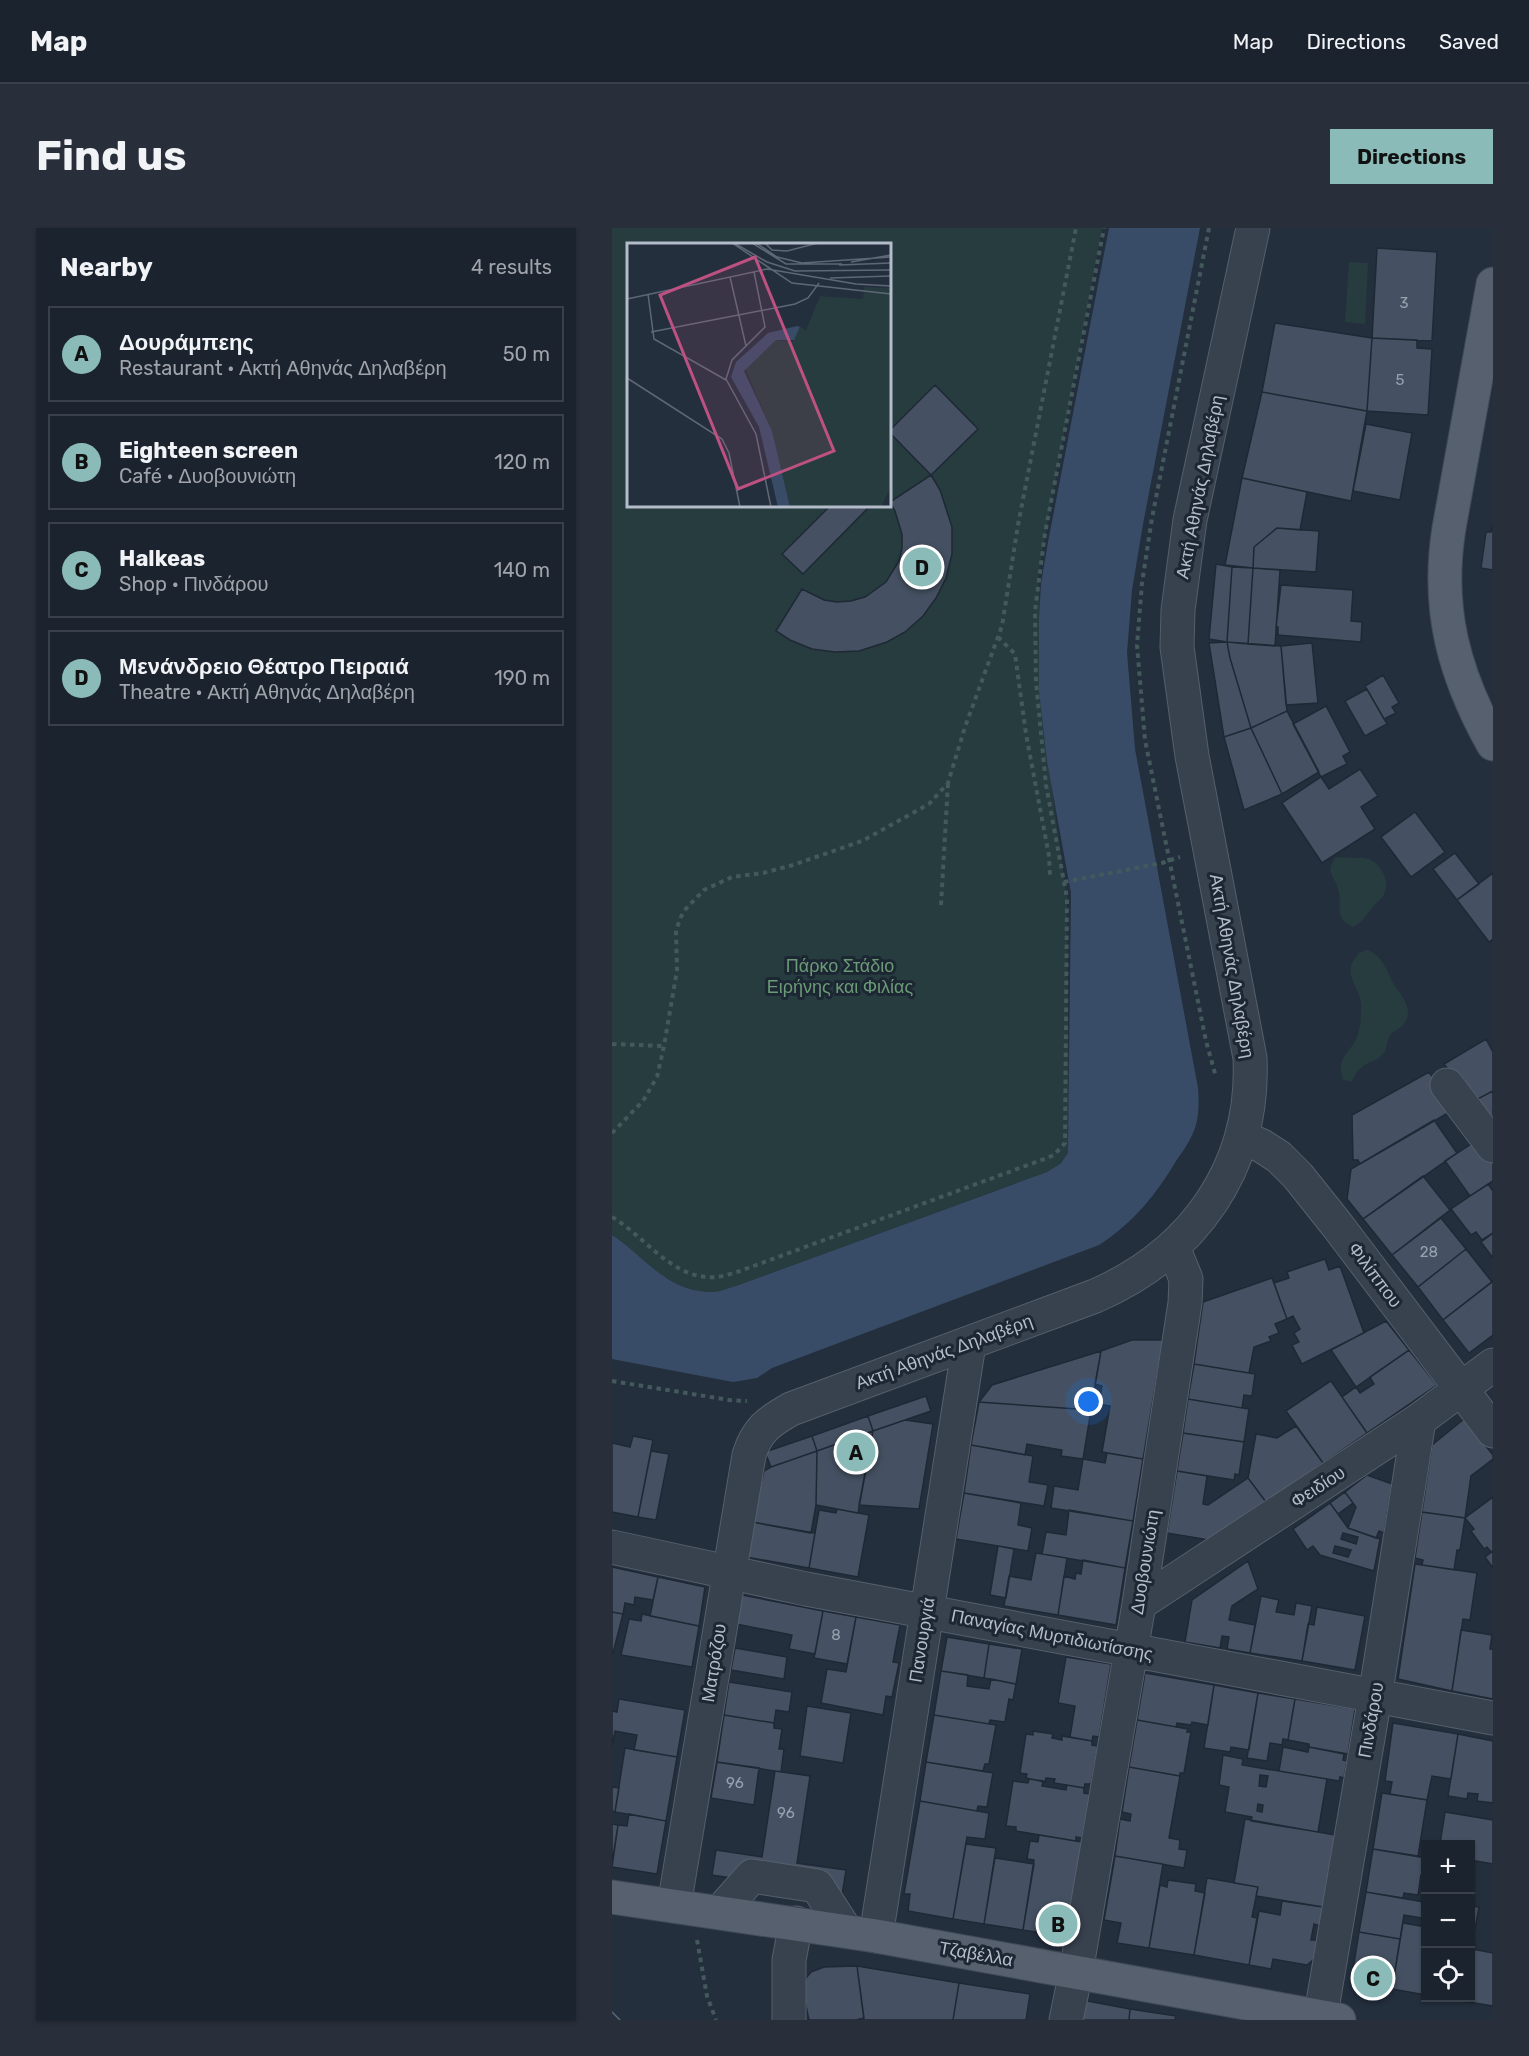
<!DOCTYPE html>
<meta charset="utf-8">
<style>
:root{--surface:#1b232e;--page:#282f3a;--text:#f1f3f6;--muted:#a0a4aa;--line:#39404a;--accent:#8bbbb9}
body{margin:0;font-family:Rubik,sans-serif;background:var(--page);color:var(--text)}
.controls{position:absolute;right:18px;bottom:18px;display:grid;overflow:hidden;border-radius:0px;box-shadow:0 2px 4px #0004}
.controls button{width:54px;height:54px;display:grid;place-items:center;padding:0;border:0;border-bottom:2px solid var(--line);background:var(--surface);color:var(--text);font:30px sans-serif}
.you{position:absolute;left:477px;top:1174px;width:21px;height:21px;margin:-15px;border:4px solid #fff;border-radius:50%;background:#1a73e8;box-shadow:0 0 0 9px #1a73e833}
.badge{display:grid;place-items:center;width:39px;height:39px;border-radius:50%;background:var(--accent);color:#111;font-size:20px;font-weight:700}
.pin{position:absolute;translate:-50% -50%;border:3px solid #fff;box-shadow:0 2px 6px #0006}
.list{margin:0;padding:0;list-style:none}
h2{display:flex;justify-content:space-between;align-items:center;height:78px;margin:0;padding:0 24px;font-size:26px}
h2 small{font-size:20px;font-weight:400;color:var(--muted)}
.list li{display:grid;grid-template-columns:39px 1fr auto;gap:18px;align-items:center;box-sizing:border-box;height:96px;margin:0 12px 12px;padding:0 12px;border:2px solid var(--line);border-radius:0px}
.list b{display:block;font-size:22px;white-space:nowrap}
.list p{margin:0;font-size:20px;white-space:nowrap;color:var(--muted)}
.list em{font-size:20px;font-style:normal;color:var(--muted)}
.icon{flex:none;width:33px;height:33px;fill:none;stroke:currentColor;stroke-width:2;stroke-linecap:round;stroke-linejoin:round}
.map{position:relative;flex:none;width:881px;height:1792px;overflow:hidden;border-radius:0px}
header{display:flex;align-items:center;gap:36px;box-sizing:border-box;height:84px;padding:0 30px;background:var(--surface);border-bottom:2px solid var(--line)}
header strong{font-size:28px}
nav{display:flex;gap:33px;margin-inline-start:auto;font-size:21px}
.intro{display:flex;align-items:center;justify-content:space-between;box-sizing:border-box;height:144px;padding:0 36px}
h1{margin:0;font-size:42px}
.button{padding:15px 27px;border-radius:0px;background:var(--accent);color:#111;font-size:21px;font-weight:700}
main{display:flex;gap:36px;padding:0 36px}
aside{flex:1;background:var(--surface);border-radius:0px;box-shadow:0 2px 4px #0004}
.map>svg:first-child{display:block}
.green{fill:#263c3f;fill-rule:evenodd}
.water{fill:#394c67}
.building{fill:#455162;stroke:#1f2835;stroke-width:1.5;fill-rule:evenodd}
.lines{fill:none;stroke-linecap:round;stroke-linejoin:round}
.minor-casing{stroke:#565f6c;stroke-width:35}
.major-casing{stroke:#414a57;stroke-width:35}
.path{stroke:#44595c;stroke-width:4;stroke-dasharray:4.5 4.5;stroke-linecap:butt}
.minor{stroke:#38414e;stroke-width:33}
.major{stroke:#56606e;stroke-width:33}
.tram{stroke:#5a6575;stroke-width:1.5}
.labels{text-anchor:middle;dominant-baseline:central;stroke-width:6;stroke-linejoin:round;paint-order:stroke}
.number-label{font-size:15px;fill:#98a1af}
.street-label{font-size:18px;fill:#b4bcc9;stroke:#1d2633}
.park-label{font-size:18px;fill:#6b9a76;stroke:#1d2633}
.inset-road{fill:none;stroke:#5e6776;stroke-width:1.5}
.view{fill:#bd5182;fill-opacity:0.15;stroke:#bd5182;stroke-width:3}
.inset-edge{fill:none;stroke:#b4bcc9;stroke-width:3}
</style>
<header>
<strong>Map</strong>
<nav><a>Map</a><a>Directions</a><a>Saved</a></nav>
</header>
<div class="intro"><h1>Find us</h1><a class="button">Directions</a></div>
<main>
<aside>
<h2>Nearby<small>4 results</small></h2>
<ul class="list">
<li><span class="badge">A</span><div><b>Δουράμπεης</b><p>Restaurant · Ακτή Αθηνάς Δηλαβέρη</p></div><em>50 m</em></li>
<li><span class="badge">B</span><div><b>Eighteen screen</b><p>Café · Δυοβουνιώτη</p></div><em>120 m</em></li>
<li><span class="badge">C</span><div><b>Halkeas</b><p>Shop · Πινδάρου</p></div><em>140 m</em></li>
<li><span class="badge">D</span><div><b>Μενάνδρειο Θέατρο Πειραιά</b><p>Theatre · Ακτή Αθηνάς Δηλαβέρη</p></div><em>190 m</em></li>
</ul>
</aside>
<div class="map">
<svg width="881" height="1792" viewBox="0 0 881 1792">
<rect width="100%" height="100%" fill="#242f3e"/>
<path class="green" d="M0 0H490L426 347 440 563 455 670 457 909 456 925 443 941 127 1057C119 1059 109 1064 100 1064 54 1064 34 1029 0 1007ZM16 16H278V278H16Z
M737 34 756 35 753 96 733 94Z
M731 629C740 632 750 627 759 632 771 639 779 655 771 668 768 672 764 675 761 679 754 687 752 693 741 699 720 690 731 677 726 661 722 647 713 645 723 630Z
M754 722C769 726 774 740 780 753 786 765 806 782 790 798 787 801 782 803 779 806 774 812 776 822 770 827 765 833 756 834 750 839 745 842 743 849 739 854L731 851C723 830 738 826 745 809 748 802 749 789 749 781 751 758 726 749 747 725Z"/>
<path class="water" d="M497 0H588L531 296 520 362 515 425 523 521 586 860C587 872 587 885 584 897 580 910 572 922 564 933 544 967 520 996 487 1017L160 1140 145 1150 121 1154 0 1131V1007C34 1029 54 1064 100 1064 109 1064 119 1059 127 1057L435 944 448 936 456 925 459 665 435 533 427 462V391L429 356 436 314Z"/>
<path class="building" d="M765 20 825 24 820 113 760 110Z
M663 95 760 110 755 183 650 164Z
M760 110 805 112V120L820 121 816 187 755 183Z
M323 157 366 201 319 247 278 205V202Z
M650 164 755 183 739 273 630 250Z
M754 196 800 205 788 272 741 263Z
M319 247 328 262 340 299V326L334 350 324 370 311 388 293 404 275 414 247 423 223 424 200 421 178 412 164 403 190 361 212 372 225 374 239 373 253 369 274 354 287 333 290 320V306L283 283 278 274Z
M630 250 695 264 688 302 665 300 642 319 641 340 613 337Z
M218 278H254L256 280 191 346 170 326Z
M881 297V342L869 340 874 304H879Z
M665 300 707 303 704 344 641 340 642 319Z
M604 336 620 339 615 414 597 411Z
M620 339 641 340 636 416 615 414Z
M641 340 668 342 663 418 636 416Z
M669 357 741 362 739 393 750 394 749 414 666 407V399H664Z
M615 414 669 418 675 483 639 500 618 430Z
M615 414 618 430 639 500 612 509 597 415Z
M700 415 706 475 674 477 669 418Z
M771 447 787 475 780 479 784 485 772 491 753 458Z
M755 461 775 496 753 508 733 473Z
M714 478 738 524 731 528 735 536 709 549 681 496Z
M675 483 707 544 670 566 639 500Z
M639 500 670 566 632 582 612 509Z
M748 541 766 568 749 579 763 601 710 635 670 575 709 549 717 561Z
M803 584 833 624 799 649 769 609Z
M843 625 867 656 845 672 821 641Z
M881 645V711L877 714 845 672Z
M874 811 881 824V863L862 873 832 836Z
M817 844 843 881 748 936 746 932H741L740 887Z
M881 863V901L862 873Z
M822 892 845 925 751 991 735 971 739 941Z
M865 912 881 933V953L858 968 833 933Z
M811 948 838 982 780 1027 751 991Z
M876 956 881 963V1005L870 1012 864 1004 859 1007 839 981Z
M829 990 854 1021 806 1059 780 1027Z
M881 1005V1030L869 1014Z
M854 1021 880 1054 831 1092 806 1059Z
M713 1031 717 1042 728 1038 752 1105 690 1136 680 1117 687 1114 682 1105 688 1101 681 1088 675 1091 662 1055 677 1050 675 1044Z
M660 1050 675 1091 663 1096 667 1105 657 1109 659 1113 642 1119 637 1145 582 1136 591 1074Z
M881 1053V1107L857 1125 831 1092Z
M774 1093 797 1122 744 1159 719 1122Z
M520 1112H551L531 1231 490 1224 498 1178 487 1176 490 1158 483 1156 489 1123Z
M797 1122 825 1157 755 1205 730 1169 744 1159 748 1165 762 1156 758 1149Z
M489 1123 479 1182 367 1174 380 1157Z
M582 1136 643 1146 640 1168 632 1167 630 1180 576 1171Z
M719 1153 755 1205 711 1235 674 1183Z
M314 1168 319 1183 261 1203 256 1188Z
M576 1171 637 1181 632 1214 571 1205Z
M367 1174 479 1182 471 1231 449 1228 450 1222 415 1216 413 1227 359 1217Z
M256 1188 261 1203 205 1223 200 1208Z
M852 1191 881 1227V1231L859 1248 853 1290 810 1284 820 1217Z
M293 1192 321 1196 307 1281 247 1277 261 1203Z
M684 1198 711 1235 654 1274 636 1250 644 1206 665 1210Z
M261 1203 246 1285 204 1277 205 1223Z
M571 1205 632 1214 627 1247 623 1246 622 1252 565 1243Z
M21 1208 41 1212 26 1289 0 1284V1215L18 1219Z
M200 1208 205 1223 159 1239 153 1224Z
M359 1217 421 1228 417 1254 436 1257 432 1278 352 1265Z
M39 1223 57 1226 44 1292 26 1289Z
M205 1223 204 1277 199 1305 140 1294 152 1243 159 1239Z
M495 1225 531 1231 521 1293 439 1280 442 1258 466 1262 471 1231 493 1235Z
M565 1243 595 1248 591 1276 596 1277 636 1250 654 1274 597 1312 555 1305Z
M755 1247 780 1256 772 1305 767 1303 764 1310 736 1300 744 1279 733 1264Z
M733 1264 741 1275 726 1286 718 1275Z
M352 1265 409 1275 406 1297 420 1300 416 1323 344 1311Z
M881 1269V1323L879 1324 875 1319 872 1321 859 1303 862 1301 853 1290Z
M718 1275 736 1300 768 1311 762 1343 708 1327 701 1318 695 1322 681 1301ZM731 1305 746 1309 744 1316 729 1311ZM723 1318 739 1322 736 1329 721 1325Z
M225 1281 257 1287 246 1349 197 1340 207 1282 224 1285Z
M457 1282 521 1293 513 1340 430 1326 434 1304 454 1307Z
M810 1284 853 1290 848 1322H845L842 1342 810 1337 811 1332 803 1330Z
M140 1294 203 1305 197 1340 134 1329Z
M386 1318 402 1321 394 1370 378 1367Z
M881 1323V1340L873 1329Z
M424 1325 455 1330 446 1387 392 1378 397 1348 419 1352Z
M471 1332 513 1340 504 1397 446 1387 452 1348 463 1351 464 1345 469 1346Z
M636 1333 646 1361 620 1378 617 1392 643 1397 638 1425 615 1421 617 1409 610 1408 608 1420 573 1414 580 1372Z
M803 1336 865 1345 858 1392 851 1391 840 1463 786 1451Z
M0 1339 46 1349 41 1372 23 1369 22 1377 13 1375 11 1386 0 1384Z
M46 1349 93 1359 87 1398 38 1388Z
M130 1367 211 1383 203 1426 177 1421 180 1407 124 1396Z
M649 1368 667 1372 664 1384 682 1387 684 1375 700 1378 690 1433 638 1425Z
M705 1379 753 1388 743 1442 690 1433 696 1396 702 1397Z
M211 1383 244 1389 235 1436 202 1430Z
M0 1384 11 1386 1 1425H0Z
M30 1386 87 1398 80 1439 9 1427 17 1391 29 1393Z
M244 1389 288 1397 281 1434 287 1435 280 1469 274 1468 271 1487 209 1475 215 1441 234 1444Z
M849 1402 880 1407 878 1421H881V1471L840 1463Z
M335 1409 377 1416 372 1450 329 1443Z
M377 1416 410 1421 404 1456 372 1450Z
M123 1420 175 1429 172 1451 119 1442Z
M454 1429 499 1436 487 1509 481 1508 480 1513 458 1509 463 1478 446 1475Z
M329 1443 356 1447 355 1458 377 1461 379 1451 404 1456 401 1472 397 1471 393 1494 378 1492 377 1496 322 1487Z
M533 1445 602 1457 596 1497 580 1494 579 1497 565 1495 564 1499 525 1492Z
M117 1454 180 1464 177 1484 164 1482 162 1495 112 1487Z
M602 1457 646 1465 637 1522 619 1519 618 1524 592 1520Z
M646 1465 683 1471 676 1512 671 1511 670 1517 658 1515 655 1533 635 1530Z
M7 1471 73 1482 65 1529 22 1522 25 1507 3 1503 0 1518V1483L5 1484Z
M683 1471 743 1481 736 1526 697 1519V1516L676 1512Z
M195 1478 239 1485 231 1535 188 1528Z
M112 1487 162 1495V1500L170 1501 167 1521H172L169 1544 105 1534Z
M322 1487 384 1497 377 1536H373L371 1543 314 1534Z
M525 1492 576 1501 575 1504H579L572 1545H568V1548L517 1539Z
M781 1495 846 1506 839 1551 820 1548 815 1572 778 1566 780 1554 773 1553Z
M421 1503 441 1506 440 1510 450 1512V1508L480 1513V1517L486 1518 479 1556H473L472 1560 442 1555 443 1551 434 1550 433 1554 414 1550 415 1546 408 1545 414 1506 421 1507Z
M846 1506 881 1513V1575L865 1573 866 1566 856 1565 855 1571 836 1568Z
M671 1519 696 1524 697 1519 732 1526 731 1532 735 1533 732 1550 728 1549 727 1553 667 1543Z
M13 1520 65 1529 54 1593 3 1584Z
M611 1527 631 1531 630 1537 715 1551 706 1604 639 1593 640 1589 613 1584 617 1559 607 1557ZM648 1547 656 1548 654 1559 647 1558ZM646 1576 651 1577 650 1584 645 1583Z
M105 1534 147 1540 142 1577 99 1570Z
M314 1534 381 1545 375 1579 366 1578 365 1583 308 1573Z
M517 1539 568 1548 557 1610 568 1612 567 1621 575 1622 572 1640 503 1628 508 1591 518 1593 519 1586 510 1584Z
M163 1543 198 1548 185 1635 234 1642 230 1667 100 1647 104 1622 150 1629Z
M417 1551 431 1553 430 1558 454 1562 455 1557 472 1560V1565L478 1566 470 1610 464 1609V1613L404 1603V1599L394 1598 401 1553 416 1555Z
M0 1559 7 1560 3 1584 0 1583Z
M770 1565 815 1572 806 1628 761 1621Z
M308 1573 377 1585 373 1611 355 1609 341 1691 296 1683 298 1666H292Z
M833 1584 881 1592V1636L858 1632V1616H828Z
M17 1586 54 1593 45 1646 0 1639 6 1597 15 1598Z
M633 1591 723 1607 711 1679 644 1668 646 1659 622 1655Z
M0 1596 6 1597 0 1636Z
M427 1607 470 1614 454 1709 411 1702 422 1632 415 1631 418 1613 426 1614Z
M354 1616 384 1620 372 1696 341 1691Z
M761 1621 814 1630V1647H809L806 1667 792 1665 791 1670 754 1664Z
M503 1628 551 1636 537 1720 505 1715 509 1695 492 1692Z
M383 1630 422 1636 411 1702 372 1696Z
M595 1650 646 1659 640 1689 645 1690 637 1737 582 1727Z
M556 1652 584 1656 583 1663 593 1665 582 1727 537 1720 548 1657 555 1659Z
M754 1664 812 1674 810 1690 792 1687 788 1711 747 1704Z
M670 1673 711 1679 708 1698 702 1696 699 1712H705L702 1731 695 1737 661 1731 659 1741 637 1737 647 1683 668 1687Z
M858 1678 867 1679 858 1729Z
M791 1695 814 1699V1767L780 1761Z
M747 1704 788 1711 780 1761 739 1754Z
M860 1721 881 1725V1778L851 1773V1770H858Z
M245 1738 252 1790 244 1792H197L191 1764 194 1750 199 1744 212 1739Z
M245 1738 347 1755 341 1792H252Z
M347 1755 418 1766 414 1792H341Z
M830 1770H851V1773Z
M470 1772 518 1781 517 1792H467Z
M518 1781 564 1788 563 1792H517Z"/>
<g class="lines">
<defs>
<path id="minor" d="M835 857 881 918
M630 909 650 918 667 929 686 948 725 997 881 1203
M0 1319 194 1361 881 1490
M527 1376 807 1192 881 1137
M62 1678 137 1227C145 1202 156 1194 179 1181L483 1068C582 1025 643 939 638 830L580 528 565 419 566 382 578 292 641 0
M108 1684 140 1648 205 1658 234 1703
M264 1708 357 1116
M177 1792V1732L184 1695
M454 1792 464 1744 527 1376 573 1075 574 1051 561 1019
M708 1792 763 1469 807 1192"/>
<path id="major" d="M881 56 837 300C824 381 842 446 881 516
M0 1669 264 1708 727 1792"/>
</defs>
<use href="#minor" class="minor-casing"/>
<use href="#major" class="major-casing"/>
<path class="path" d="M597 0 540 290 530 355 525 417 533 512 594 813 604 849
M386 409 403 426 414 506 437 628 438 647
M452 654 550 635 568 629
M329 677 336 555
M0 816 52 818
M0 905 31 873 45 849 52 818 65 742 64 702 71 684 92 662 120 649 151 645 181 637 250 613 317 576 336 555 353 499 390 398 406 297 464 0
M0 989C34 1009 61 1053 105 1049 113 1048 121 1045 128 1043L435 930 442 927 453 915 455 670 434 557 424 454 423 383 433 305 492 0
M0 1153 117 1172 135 1173
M85 1712 95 1768 104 1792"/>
<use href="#minor" class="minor"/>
<use href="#major" class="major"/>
<path class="tram" d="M0 1784 8 1792"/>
</g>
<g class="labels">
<g class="number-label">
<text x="792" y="75">3</text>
<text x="788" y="152">5</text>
<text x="817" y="1024">28</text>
<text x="224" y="1407">8</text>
<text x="123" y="1555">96</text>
<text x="174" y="1585">96</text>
</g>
<g class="street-label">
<text transform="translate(588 259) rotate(-79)">Ακτή Αθηνάς Δηλαβέρη</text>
<text transform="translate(620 738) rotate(80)">Ακτή Αθηνάς Δηλαβέρη</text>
<text transform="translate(763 1047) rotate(53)">Φιλίππου</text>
<text transform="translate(332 1124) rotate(-20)">Ακτή Αθηνάς Δηλαβέρη</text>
<text transform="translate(706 1259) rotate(-33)">Φειδίου</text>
<text transform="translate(533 1334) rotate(-81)">Δυοβουνιώτη</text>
<text transform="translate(440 1407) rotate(11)">Παναγίας Μυρτιδιωτίσσης</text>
<text transform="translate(310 1412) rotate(-81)">Πανουργιά</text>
<text transform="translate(102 1435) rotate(-81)">Ματρόζου</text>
<text transform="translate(759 1492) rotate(-80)">Πινδάρου</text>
<text transform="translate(364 1726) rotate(10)">Τζαβέλλα</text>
</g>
<g class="park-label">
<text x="228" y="738">Πάρκο Στάδιο<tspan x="228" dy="21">Ειρήνης και Φιλίας</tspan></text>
</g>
</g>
<g transform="translate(15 15)">
<rect width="264" height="264" fill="#242f3e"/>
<path d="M237 44 264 45V243L254 264H163L145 189 118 125 149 97 165 99 173 84 179 87 193 53 236 56Z" fill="#263c3f"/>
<path d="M170 83 173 84 167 97H149L117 128 145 188 163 264H151L132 184 104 134 109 119 141 90Z" fill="#394c67"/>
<path class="inset-road" d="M105 0 165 40 264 51M107 0 140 19 168 28 264 27M125 0 159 21H215M129 0 150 14 175 20 264 14M138 0 145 7 160 8 191 0M224 19 264 12M212 22 264 20M127 29 138 84 105 117 99 136 129 191 144 264M103 34 119 103M203 35 264 33M21 51 27 96 99 137M0 56 140 26 229 41 264 43M24 89 168 61 181 55 192 40M0 135 95 196 102 210 113 264"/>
<path class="view" d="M128 14 207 208 111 246 33 52Z"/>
<rect width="264" height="264" class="inset-edge"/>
</g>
</svg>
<div class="controls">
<button>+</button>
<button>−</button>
<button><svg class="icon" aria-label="locate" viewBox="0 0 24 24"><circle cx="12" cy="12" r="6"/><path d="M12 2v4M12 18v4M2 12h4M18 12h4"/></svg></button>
</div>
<div class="you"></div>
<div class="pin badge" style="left:244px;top:1224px">A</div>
<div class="pin badge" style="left:446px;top:1696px">B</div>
<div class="pin badge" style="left:761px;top:1750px">C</div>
<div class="pin badge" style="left:310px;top:339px">D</div>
</div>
</main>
